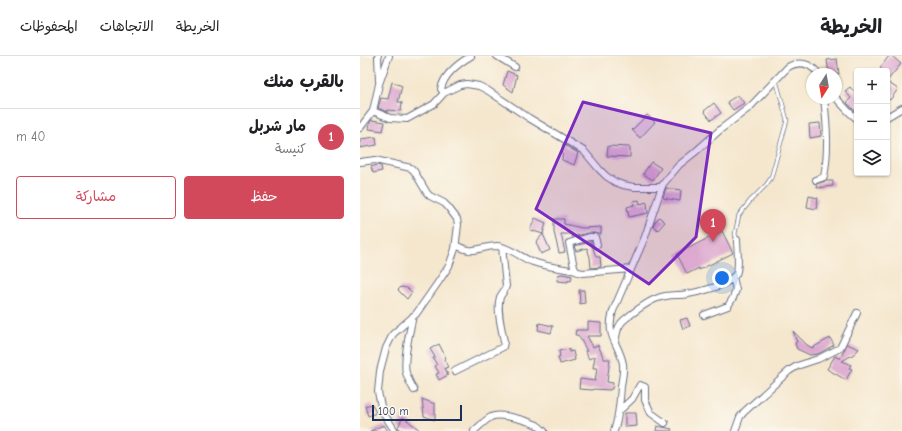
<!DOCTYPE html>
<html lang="ar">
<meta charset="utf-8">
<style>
:root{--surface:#fff;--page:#f2f2f2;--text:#202124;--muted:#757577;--line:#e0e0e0;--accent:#d1495b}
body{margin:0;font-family:"Comic Neue","Playpen Sans Arabic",sans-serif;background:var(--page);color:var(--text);direction:rtl}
.controls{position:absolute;right:12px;top:12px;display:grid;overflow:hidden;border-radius:4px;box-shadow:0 1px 3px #0004}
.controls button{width:36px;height:36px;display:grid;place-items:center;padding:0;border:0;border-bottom:1px solid var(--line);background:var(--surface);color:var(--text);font:20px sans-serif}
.compass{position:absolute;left:446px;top:12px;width:36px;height:36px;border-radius:50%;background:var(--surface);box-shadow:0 1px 3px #0004;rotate:191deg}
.scale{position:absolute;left:12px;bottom:10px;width:90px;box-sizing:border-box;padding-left:4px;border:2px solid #1b2f5e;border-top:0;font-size:11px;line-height:14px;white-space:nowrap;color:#1b2f5e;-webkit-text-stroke:3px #fbf7ec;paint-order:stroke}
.you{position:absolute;left:362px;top:222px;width:14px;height:14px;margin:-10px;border:3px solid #fff;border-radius:50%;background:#1a73e8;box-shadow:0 0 0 6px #1a73e833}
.badge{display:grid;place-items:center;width:26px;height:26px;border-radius:50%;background:var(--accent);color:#fff;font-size:13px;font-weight:700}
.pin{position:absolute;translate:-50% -33px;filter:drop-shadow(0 1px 2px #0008)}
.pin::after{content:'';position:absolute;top:21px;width:14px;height:12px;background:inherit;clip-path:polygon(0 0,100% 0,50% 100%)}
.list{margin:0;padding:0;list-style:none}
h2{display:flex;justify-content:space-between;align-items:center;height:52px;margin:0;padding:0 16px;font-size:17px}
h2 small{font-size:13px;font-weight:400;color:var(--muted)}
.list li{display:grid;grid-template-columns:26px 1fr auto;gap:12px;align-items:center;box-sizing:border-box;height:56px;padding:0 16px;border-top:1px solid var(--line)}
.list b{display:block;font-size:15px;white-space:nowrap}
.list p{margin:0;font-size:13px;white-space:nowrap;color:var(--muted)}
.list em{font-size:13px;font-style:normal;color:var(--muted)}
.actions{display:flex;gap:8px;padding:12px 16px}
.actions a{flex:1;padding:9px 0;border:1px solid var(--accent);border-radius:4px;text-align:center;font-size:14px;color:var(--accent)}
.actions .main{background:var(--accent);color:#fff}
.icon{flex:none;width:22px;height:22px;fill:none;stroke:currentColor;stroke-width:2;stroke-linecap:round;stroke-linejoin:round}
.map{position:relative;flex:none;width:542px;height:375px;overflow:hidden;direction:ltr}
header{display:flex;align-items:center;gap:24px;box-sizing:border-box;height:56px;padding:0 20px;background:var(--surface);border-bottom:1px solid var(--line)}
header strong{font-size:19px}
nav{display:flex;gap:22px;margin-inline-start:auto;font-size:14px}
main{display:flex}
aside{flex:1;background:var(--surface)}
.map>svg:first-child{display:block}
.building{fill:#dda9d0}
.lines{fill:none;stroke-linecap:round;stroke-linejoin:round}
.lane-casing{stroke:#676f85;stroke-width:4.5}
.street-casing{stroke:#676f85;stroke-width:8}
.lane{stroke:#fff;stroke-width:3}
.street{stroke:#fff;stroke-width:6}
.marked{fill:#7b2cbf;fill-opacity:0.2;stroke:#7b2cbf;stroke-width:3;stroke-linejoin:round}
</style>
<header>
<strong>الخريطة</strong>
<nav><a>الخريطة</a><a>الاتجاهات</a><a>المحفوظات</a></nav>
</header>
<main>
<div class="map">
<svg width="542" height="375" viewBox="0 0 542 375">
<rect width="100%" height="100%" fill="#fbf7ec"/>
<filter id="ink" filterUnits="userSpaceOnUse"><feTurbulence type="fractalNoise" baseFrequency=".025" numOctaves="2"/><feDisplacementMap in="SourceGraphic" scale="8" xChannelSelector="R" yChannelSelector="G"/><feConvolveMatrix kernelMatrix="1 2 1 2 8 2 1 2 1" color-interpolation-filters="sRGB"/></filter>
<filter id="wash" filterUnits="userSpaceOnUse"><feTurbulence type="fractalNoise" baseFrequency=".012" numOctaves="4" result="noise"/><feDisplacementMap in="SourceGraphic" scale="16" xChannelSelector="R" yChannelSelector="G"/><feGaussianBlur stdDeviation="0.9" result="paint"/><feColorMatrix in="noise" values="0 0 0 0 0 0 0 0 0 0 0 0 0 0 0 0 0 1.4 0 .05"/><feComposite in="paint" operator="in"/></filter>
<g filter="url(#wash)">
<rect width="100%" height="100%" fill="#f5e7ce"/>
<g id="blocks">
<path class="building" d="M529 0H532L541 8 527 25V15H524L520 12Z
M477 3 479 18H469L467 4Z
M147 15 157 19 153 36 143 29Z
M32 26 42 30 38 46H42L41 55 27 54V56L18 52 21 42 28 43Z
M527 26 538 33 530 44 527 42Z
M490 31 497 39V53L495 55 487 47 488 46V45L491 42 485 35Z
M378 39 384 47 373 54 367 46Z
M354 47 361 57 351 64 344 55Z
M287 59 295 66 280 82 272 74Z
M12 64 25 66 23 75 9 73 10 66Z
M460 67 461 80 450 82 449 68Z
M16 81 17 89 0 92V83Z
M203 88 218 97 214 109 202 104Z
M248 90 270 91V101L247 100Z
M291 106 301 112 293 124 283 118Z
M17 109 21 110 22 115 13 117 11 111Z
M466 125H473V130L457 132 456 128Z
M306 132 321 134 320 145 303 142Z
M449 140 458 142 456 153 447 151Z
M279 144 280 148 287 146 288 157 269 161 267 151 274 149 273 145Z
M299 161 305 166 298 174 293 170 295 166Z
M175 162 186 167 183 178 190 194 181 198 176 186 183 178 170 174Z
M194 163H204V168L222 172 241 171V178H239L235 177H229L212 181V178H201L205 196 199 197 194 176Z
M362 175 373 197 339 214V212L327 218 317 198Z
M230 186H231L236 201H240L241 211 231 212 230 201 227 192 216 195 214 190Z
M202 218 212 220 211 225 208 224V226L197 225 198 219Z
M41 231 47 232 52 236 47 243 38 234Z
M219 234H224L225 247 220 248Z
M327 262 330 270 323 273 320 264Z
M228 266 241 267V280H227L233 291 238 289 244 303H250L247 326 253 327 252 333H250V334L233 333V334L219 333 220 323 235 325 237 312H233L235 300 229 303 225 295H227L218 279H215L216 274H228Z
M179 267 193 270 191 277 178 274Z
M433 275 447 289 452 292 470 282 474 289 458 298 450 299 437 293 435 287 437 286Z
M79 288 86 302 84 303 88 311 85 312 88 319 79 324 76 318 79 317 75 310 77 309 73 302 75 301 70 293Z
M487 288 499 293 494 298 482 305 491 309 489 312 492 313 486 324 467 313 475 300 480 303Z
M209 293V296L213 295 215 304 200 308 198 301H200L199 295Z
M62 343 75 348V364L64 360Z
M12 348 16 357 8 360 5 350Z
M265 357H276L277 370 265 371Z
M43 361 61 375H44L38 372V371Z
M24 369 28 375H10Z
M297 370 312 373 311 375H296Z"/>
</g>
</g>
<g filter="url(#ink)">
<use href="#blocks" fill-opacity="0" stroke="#676f85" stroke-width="1"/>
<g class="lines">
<defs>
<path id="lane" d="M377 184 375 178 379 159 391 144 406 129 411 122 427 64 416 24"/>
<path id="street" d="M18 0 19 25
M137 0 155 11
M84 37 81 33C84 18 99 7 111 0
M476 42 489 56 497 63
M13 55 30 62 47 63 74 48 84 37 100 29 107 28 119 30 127 34 169 62 224 95 239 113 246 120 255 126 263 129 274 131H301
M527 61 542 52
M0 72 13 55 19 28 29 0
M0 106 15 104 51 112 54 115 67 137 70 140 84 147 88 151 97 163 98 169 95 193 89 210 77 228 56 258 33 278 26 292 20 315 18 336 22 355 35 375
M456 124 464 121C469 94 467 69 464 42
M96 189C115 200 119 190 137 190 149 191 162 202 173 206 187 211 202 212 216 215
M237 189 235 181H229L209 187 214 211 216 215 218 216 223 217 271 213
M344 259 368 250 373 242 376 234 373 221
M53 260C50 273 43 304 46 317 48 323 51 329 54 334
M255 286C257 277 257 270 264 264 274 256 286 246 298 242 308 238 318 240 328 238 340 236 370 229 376 218 380 211 377 192 377 184
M95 315 143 291 144 286C142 273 136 254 140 241 142 237 145 235 146 230L142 191
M259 355 272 343 280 329 285 331V344L291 357 305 367
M114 375C119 371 125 364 131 361 140 356 168 365 177 369 180 371 182 373 184 375
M254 375C259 361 260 345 261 330 262 323 264 315 263 308 259 286 245 282 253 255L285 181 300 136 303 128 319 109 334 97 361 73 390 51 428 11C440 4 451 8 459 18
M375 375 380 361 384 356 429 315 437 310 458 303 480 292 497 257"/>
</defs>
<use href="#lane" class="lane-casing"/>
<use href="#street" class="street-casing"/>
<use href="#lane" class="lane"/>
<use href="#street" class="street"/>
</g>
</g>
<path class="marked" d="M223 46 351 77 336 181 289 228 176 153Z"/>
</svg>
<div class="controls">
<button>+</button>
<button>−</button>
<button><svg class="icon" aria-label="layers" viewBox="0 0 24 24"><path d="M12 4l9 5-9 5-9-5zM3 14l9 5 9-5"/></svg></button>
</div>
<svg class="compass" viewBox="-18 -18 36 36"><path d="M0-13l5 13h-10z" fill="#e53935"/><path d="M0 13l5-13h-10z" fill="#757577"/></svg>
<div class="scale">100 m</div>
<div class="you"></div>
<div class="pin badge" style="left:353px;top:186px">1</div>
</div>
<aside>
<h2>بالقرب منك<small></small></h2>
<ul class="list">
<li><span class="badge">1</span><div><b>مار شربل</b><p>كنيسة</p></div><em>40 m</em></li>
</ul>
<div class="actions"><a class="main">حفظ</a><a>مشاركة</a></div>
</aside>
</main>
